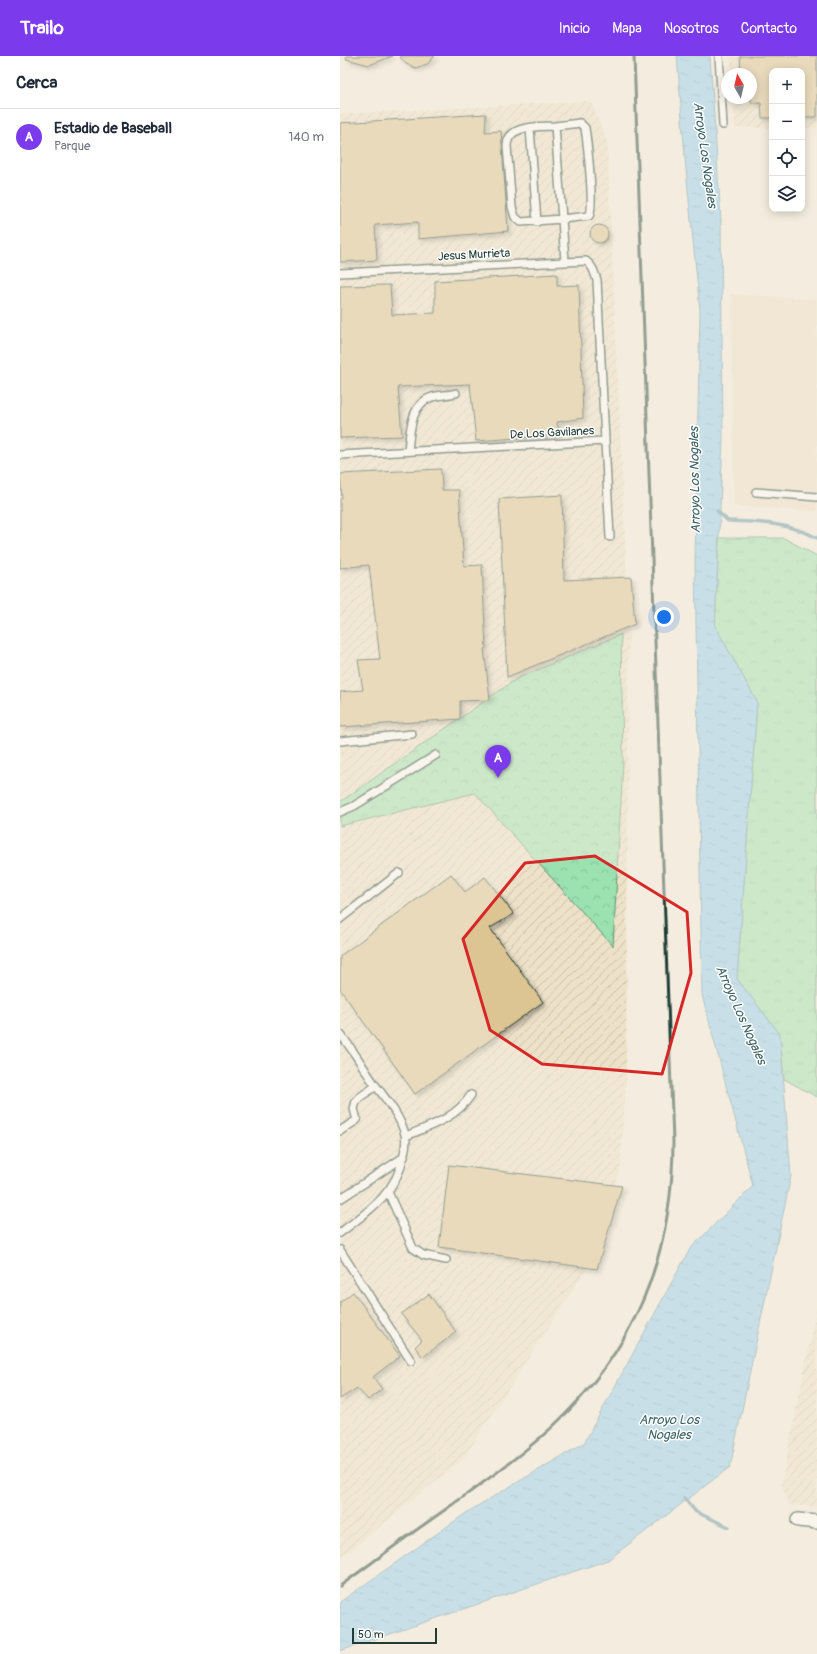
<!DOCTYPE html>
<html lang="es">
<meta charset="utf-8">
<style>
:root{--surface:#fff;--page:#f2f2f3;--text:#1f2937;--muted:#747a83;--line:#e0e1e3;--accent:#7c3aed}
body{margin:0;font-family:Pangolin,sans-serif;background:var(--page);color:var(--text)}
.controls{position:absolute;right:12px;top:12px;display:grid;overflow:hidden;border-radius:8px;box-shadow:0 2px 10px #0003}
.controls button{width:36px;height:36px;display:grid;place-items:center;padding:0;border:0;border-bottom:1px solid var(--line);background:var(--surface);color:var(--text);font:20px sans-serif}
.compass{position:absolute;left:381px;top:12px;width:36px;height:36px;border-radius:50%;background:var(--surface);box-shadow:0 2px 10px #0003;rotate:352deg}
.scale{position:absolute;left:12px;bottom:10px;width:85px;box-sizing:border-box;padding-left:4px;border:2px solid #1f3d34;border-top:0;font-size:11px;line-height:14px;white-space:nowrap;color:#1f3d34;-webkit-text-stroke:3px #fff;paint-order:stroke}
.you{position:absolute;left:324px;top:561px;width:14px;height:14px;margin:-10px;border:3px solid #fff;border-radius:50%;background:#1a73e8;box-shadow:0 0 0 6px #1a73e833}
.badge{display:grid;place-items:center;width:26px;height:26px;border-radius:50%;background:var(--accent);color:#fff;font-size:13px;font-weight:700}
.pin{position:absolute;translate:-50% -33px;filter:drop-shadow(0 1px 2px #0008)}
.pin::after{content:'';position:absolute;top:21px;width:14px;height:12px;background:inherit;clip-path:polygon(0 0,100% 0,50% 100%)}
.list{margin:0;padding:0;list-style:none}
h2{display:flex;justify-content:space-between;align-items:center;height:52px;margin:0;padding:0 16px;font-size:17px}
h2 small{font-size:13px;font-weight:400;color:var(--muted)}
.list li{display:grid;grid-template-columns:26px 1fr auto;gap:12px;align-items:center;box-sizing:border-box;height:56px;padding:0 16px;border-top:1px solid var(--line)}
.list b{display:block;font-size:15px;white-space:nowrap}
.list p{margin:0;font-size:13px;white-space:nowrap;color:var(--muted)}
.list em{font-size:13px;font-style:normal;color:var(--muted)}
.icon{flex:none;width:22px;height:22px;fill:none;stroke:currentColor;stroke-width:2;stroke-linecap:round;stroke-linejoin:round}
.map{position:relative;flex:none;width:477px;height:1598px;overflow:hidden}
header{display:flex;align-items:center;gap:24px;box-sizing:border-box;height:56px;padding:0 20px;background:var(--accent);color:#fff}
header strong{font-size:19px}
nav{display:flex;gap:22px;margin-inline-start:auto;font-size:14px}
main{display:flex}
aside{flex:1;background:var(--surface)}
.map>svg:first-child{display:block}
.built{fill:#ede1c8}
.industrial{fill:url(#industrial-furrows)}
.grass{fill:url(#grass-tufts);stroke:#5d9072}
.park{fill:url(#park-crowns);stroke:#5d9072}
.water{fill:url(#water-ripples);stroke:#6595a7}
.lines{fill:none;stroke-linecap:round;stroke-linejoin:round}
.stream{stroke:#6595a7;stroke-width:3.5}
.building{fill:#dcc493;stroke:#1f3d34;filter:url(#shadow)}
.service-casing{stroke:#1f3d34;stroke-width:10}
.minor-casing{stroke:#1f3d34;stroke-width:16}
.service{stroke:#fff;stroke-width:7}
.minor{stroke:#fff;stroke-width:13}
.rail{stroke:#1f3d34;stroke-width:3}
.marked{fill:none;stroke:#d62828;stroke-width:3;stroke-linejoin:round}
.labels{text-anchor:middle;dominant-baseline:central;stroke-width:3;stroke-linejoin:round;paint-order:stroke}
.street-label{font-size:12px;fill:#1f3d34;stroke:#fff}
.water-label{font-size:13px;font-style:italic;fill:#3c6264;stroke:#fff}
</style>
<header>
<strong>Trailo</strong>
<nav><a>Inicio</a><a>Mapa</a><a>Nosotros</a><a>Contacto</a></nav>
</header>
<main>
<aside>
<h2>Cerca<small></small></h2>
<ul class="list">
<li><span class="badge">A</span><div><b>Estadio de Baseball</b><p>Parque</p></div><em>140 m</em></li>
</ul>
</aside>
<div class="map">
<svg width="477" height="1598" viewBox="0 0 477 1598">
<defs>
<pattern id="industrial-furrows" width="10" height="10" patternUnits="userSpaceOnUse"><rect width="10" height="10" fill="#ede1c8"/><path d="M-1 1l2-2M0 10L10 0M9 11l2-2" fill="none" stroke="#cbc2ac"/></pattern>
<pattern id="grass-tufts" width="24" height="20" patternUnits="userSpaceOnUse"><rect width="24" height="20" fill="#9be2b0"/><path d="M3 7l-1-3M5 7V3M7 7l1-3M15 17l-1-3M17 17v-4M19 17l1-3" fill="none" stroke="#85c398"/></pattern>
<pattern id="park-crowns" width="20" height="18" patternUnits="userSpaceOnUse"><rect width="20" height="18" fill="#9be2b0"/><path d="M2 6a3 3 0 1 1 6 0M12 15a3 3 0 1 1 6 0" fill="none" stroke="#85c398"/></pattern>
<pattern id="water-ripples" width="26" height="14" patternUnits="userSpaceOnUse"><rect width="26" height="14" fill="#93cff3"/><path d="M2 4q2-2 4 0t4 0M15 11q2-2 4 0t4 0" fill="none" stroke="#77a9c6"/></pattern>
<filter id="shadow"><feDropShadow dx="3" dy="3" stdDeviation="2" flood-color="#0004"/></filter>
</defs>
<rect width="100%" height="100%" fill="#f4eddf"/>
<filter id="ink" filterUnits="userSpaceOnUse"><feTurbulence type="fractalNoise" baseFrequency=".025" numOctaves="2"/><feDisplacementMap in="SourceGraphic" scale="8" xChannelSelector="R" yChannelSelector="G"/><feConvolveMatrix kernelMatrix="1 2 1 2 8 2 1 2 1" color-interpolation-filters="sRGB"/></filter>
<g filter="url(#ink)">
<path class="built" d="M391 238 477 243V456L394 450Z"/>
<path class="industrial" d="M390 0H477V72H462V15H432V72H395L393 42H411V18H392Z
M251 45 267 86 289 570 286 1028 280 1113 246 1214 123 1403 0 1503V58Z
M477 1250V1451L449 1449 441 1428Z"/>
<path class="grass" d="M379 482H444L477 500V1041L444 1023 440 978 397 923 417 646 375 570Z"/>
<path class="park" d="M281 578 283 707 273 890 135 737 0 770V746L176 623Z"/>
<path class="water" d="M337 0H370L381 164 383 382 375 570 417 646 397 923 440 978 451 1120 390 1411 268 1504 0 1595V1546L129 1455 244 1387 350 1193 413 1130 362 939 355 504 360 254 346 114Z"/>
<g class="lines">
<path class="stream" d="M377 455 388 465C418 466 450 467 477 482
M344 1442 356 1456 389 1471"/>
</g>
<path class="building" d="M6 0H53L29 9 6 3Z
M59 0H95L87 8 76 12 66 8Z
M400 0H477V61H462V15H432V62H422L421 47H411V18H401Z
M146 58 145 76 161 75 168 175 78 183V166L35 169 37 204 0 206V67Z
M250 178a9 9 0 1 1 18 0a9 9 0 1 1-18 0Z
M217 218V230L239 229 243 362 217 366 219 379 136 385 130 328 58 331 62 380 0 382V230L50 229 52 259 95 257V225Z
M101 413 102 434H119L124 510 142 509 146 592 144 593 150 644 120 645V663L0 671V636L23 634 18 604 40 603 29 509 0 512V443L2 442 0 418Z
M222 439 224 524 291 521 295 568 167 621 159 443Z
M111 818 125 836 145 821 174 858 150 872 203 946 75 1038 0 933V900Z
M109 1109 282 1130 257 1213 99 1191Z
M13 1236 60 1300 33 1321 42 1333 28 1344 17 1332 0 1343V1246Z
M89 1238 116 1276 83 1301 75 1291 82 1284 61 1258Z"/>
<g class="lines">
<defs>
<path id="service" d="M379 0 383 69
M215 70 222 163 181 166 175 161 172 151 167 90C167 68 200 71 215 70Z
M215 70 240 67 245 72C247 85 255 153 249 160L222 163 225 205
M190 72 197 166
M0 217 246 205C253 210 254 216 257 224L265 385 0 399
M265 385 270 481
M68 395C70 377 70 348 92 341 99 339 109 339 116 337
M416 436 477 441
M0 685 72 678
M0 756 14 750 96 699
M0 863 59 817
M0 978C13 993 22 1010 33 1026 45 1042 59 1058 65 1078 67 1086 65 1094 63 1102 56 1138 27 1156 0 1177
M0 1075 17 1064 14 1053 16 1045 20 1041 36 1030
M66 1080C90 1070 116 1062 131 1039
M48 1136 73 1192 83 1199 106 1204
M0 1143 64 1101
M0 1194 71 1305"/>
<path id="minor" d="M458 1464 477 1466"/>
</defs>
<use href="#service" class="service-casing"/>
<use href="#minor" class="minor-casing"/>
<use href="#service" class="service"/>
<use href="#minor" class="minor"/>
<path class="rail" d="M0 1530C25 1512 50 1493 75 1475 121 1442 168 1411 210 1373 295 1295 333 1200 333 1086L294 0"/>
</g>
</g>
<path d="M0 0H477V1598H0ZM255 800 347 856 351 917 322 1018 202 1008 150 974 123 883 185 807Z" fill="#f4eddf" fill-opacity=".55" fill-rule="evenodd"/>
<path class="marked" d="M255 800 347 856 351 917 322 1018 202 1008 150 974 123 883 185 807Z"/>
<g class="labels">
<g class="street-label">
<text transform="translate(134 199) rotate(-3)">Jesus Murrieta</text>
<text transform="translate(212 377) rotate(-3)">De Los Gavilanes</text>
</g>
<g class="water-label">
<text transform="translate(365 99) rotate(82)">Arroyo Los Nogales</text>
<text transform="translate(355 424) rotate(-91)">Arroyo Los Nogales</text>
<text transform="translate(401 959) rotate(66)">Arroyo Los Nogales</text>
<text x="329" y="1364">Arroyo Los<tspan x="329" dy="15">Nogales</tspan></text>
</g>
</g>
</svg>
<div class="controls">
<button>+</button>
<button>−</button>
<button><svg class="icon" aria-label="locate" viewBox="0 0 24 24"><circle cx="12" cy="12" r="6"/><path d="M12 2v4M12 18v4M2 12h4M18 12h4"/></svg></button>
<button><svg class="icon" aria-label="layers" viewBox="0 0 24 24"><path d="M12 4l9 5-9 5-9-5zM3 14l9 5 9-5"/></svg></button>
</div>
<svg class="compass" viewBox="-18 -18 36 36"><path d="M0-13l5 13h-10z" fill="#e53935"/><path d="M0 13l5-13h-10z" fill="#747a83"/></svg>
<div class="scale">50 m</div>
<div class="you"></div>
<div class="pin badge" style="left:158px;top:722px">A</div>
</div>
</main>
